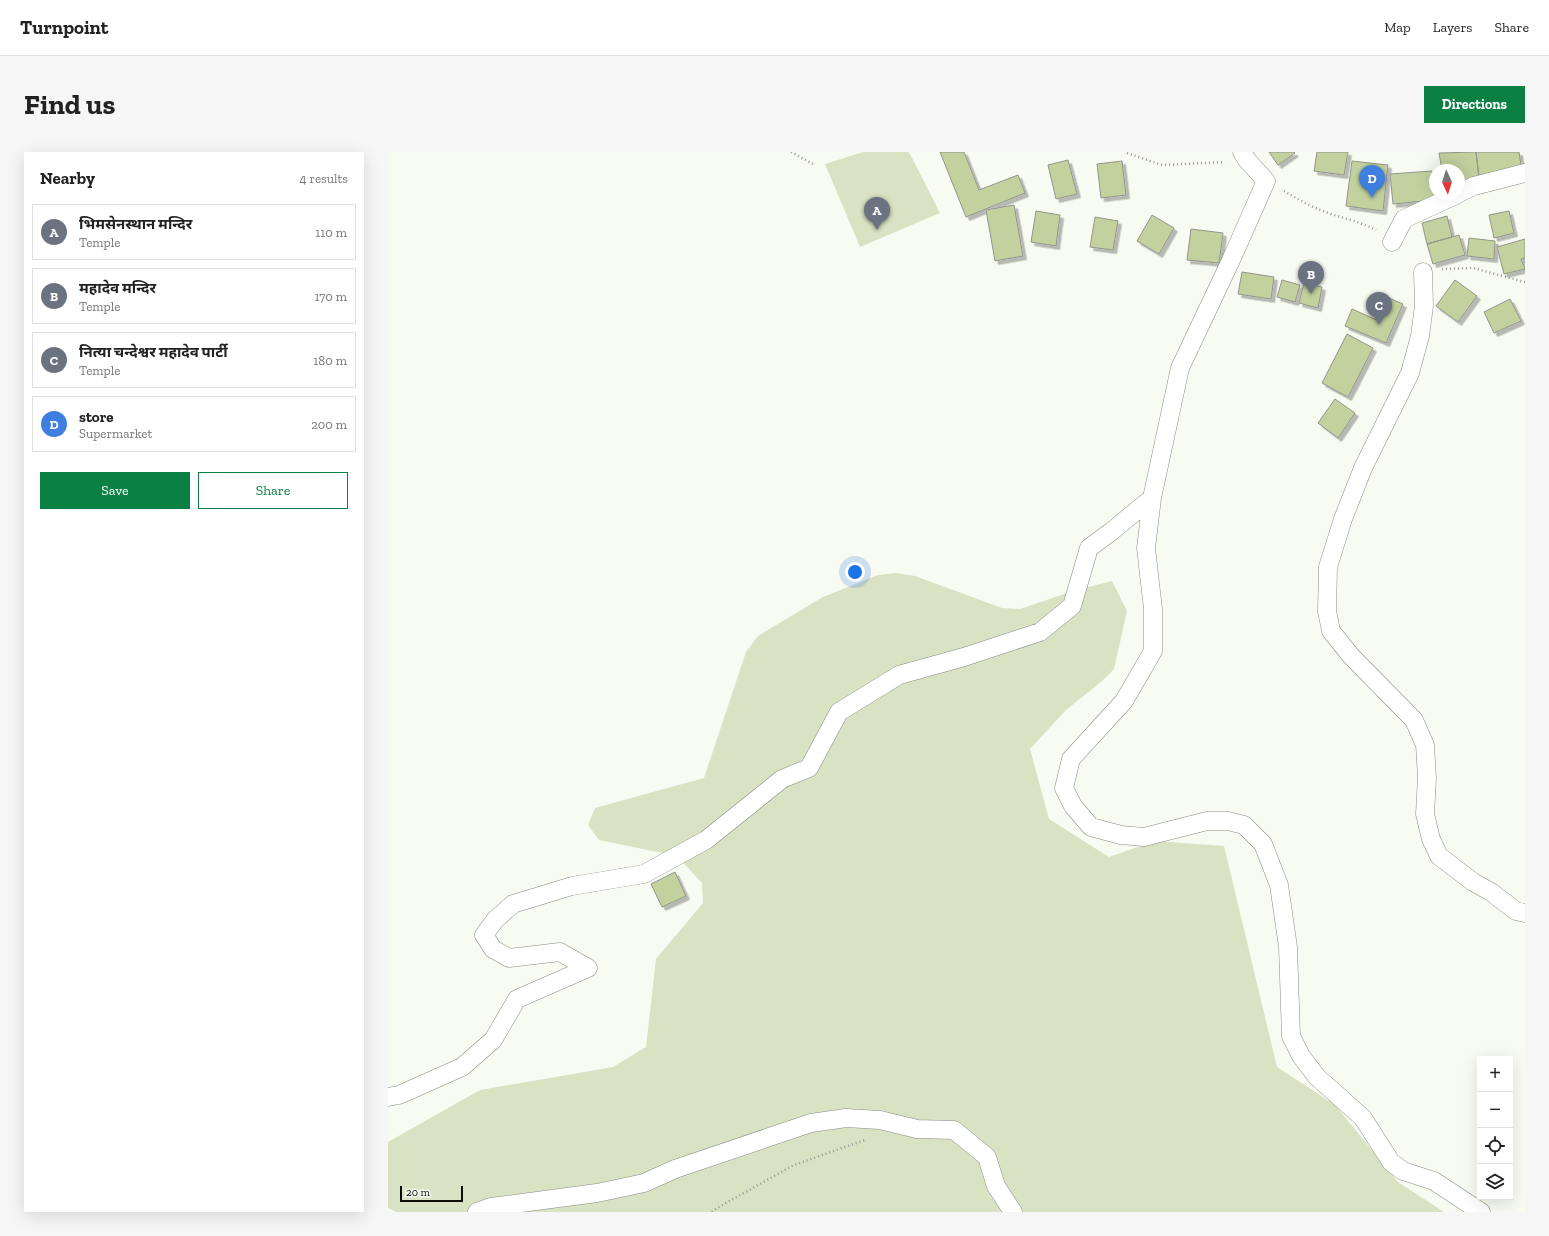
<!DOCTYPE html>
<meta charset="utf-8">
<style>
:root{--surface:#fff;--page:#f6f6f6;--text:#222;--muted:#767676;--line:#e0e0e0;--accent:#0b8043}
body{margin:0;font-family:"Zilla Slab","Noto Sans Devanagari",serif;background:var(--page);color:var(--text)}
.controls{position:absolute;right:12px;bottom:12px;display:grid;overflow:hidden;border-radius:0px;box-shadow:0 4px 16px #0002}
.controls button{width:36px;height:36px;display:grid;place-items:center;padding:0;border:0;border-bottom:1px solid var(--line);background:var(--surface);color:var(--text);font:20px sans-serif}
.compass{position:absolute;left:1041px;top:12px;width:36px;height:36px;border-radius:50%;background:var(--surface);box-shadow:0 4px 16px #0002;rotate:176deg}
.scale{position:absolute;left:12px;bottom:10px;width:63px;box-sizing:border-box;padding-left:4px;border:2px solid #0c0c0a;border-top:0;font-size:11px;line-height:14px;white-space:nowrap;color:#0c0c0a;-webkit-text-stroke:3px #f8fbf1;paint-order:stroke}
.you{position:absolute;left:467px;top:420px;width:14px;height:14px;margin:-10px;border:3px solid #fff;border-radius:50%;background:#1a73e8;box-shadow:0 0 0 6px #1a73e833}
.badge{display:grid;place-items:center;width:26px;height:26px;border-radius:50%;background:var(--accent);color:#fff;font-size:13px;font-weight:700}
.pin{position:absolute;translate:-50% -33px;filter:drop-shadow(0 1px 2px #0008)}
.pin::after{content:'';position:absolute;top:21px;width:14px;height:12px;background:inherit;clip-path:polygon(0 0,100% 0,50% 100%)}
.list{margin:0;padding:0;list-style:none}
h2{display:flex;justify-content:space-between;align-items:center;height:52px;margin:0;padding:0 16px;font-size:17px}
h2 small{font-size:13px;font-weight:400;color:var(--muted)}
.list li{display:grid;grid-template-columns:26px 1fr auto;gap:12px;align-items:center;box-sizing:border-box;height:56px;margin:0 8px 8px;padding:0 8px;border:1px solid var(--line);border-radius:0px}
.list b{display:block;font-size:15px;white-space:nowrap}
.list p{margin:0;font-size:13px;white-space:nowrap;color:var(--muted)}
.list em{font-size:13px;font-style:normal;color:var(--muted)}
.actions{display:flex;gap:8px;padding:12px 16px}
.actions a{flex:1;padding:9px 0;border:1px solid var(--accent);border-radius:0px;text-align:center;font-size:14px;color:var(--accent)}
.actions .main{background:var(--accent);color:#fff}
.icon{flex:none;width:22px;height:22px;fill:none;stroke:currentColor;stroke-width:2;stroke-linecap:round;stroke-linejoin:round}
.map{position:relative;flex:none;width:1137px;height:1060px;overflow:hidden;border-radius:0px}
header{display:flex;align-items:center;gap:24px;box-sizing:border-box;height:56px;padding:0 20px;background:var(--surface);border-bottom:1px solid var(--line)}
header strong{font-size:19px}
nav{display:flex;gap:22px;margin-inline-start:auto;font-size:14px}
.intro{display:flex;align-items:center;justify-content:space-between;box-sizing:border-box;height:96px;padding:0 24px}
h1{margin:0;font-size:28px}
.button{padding:10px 18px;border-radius:0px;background:var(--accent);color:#fff;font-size:14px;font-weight:700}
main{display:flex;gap:24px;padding:0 24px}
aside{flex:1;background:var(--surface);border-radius:0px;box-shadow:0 4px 16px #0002}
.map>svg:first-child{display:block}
.green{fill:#d9e2c3}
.building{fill:#c2d19e;stroke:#93958d;filter:url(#shadow)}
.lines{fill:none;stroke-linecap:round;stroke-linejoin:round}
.street-casing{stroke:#898c84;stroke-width:19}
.path{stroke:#959790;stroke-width:2.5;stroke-dasharray:1 3;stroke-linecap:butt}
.street{stroke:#fff;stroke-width:18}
</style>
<header>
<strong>Turnpoint</strong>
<nav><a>Map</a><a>Layers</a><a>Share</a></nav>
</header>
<div class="intro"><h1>Find us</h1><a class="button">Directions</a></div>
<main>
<aside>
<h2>Nearby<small>4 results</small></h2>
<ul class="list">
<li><span class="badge" style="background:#6b7280">A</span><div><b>भिमसेनस्थान मन्दिर</b><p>Temple</p></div><em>110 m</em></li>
<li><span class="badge" style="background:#6b7280">B</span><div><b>महादेव मन्दिर</b><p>Temple</p></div><em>170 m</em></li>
<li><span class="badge" style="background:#6b7280">C</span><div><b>नित्या चन्देश्वर महादेव पार्टी</b><p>Temple</p></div><em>180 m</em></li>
<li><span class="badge" style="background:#3f7fe0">D</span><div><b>store</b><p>Supermarket</p></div><em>200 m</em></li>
</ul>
<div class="actions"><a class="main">Save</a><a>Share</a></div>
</aside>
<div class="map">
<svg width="1137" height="1060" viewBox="0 0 1137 1060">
<defs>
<filter id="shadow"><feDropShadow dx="3.5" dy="3.5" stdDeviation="0" flood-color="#0004"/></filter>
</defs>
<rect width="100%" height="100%" fill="#f8fbf1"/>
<path class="green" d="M475 0H521L552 61 472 95 437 12Z
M508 421 527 424 614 456 632 457 685 439 724 429 739 459 726 517 713 530 678 558 642 597 661 667 721 705 767 689 836 694 889 915 947 953 1010 1030 1056 1060H8L0 1056V990L92 938 225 915 258 895 268 807 315 751 314 731 289 704 211 688 200 673 207 656 316 626 358 500 370 484 435 445 490 423Z"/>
<path class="building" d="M552 0H576L591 38 630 23 637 41 578 65Z
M881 0H906L907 1 890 13Z
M929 0H960L956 23 926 19Z
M1088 0H1131L1134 20 1091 26Z
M1088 0 1091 26 1071 29V18H1054L1051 1Z
M680 8 689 42 668 47 660 13Z
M734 9 738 43 713 46 709 12Z
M964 9 1000 13 995 59 958 54Z
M1044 19 1047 48 1005 52 1002 22Z
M626 53 635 104 607 109 598 58Z
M648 59 672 63 668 94 643 90Z
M1121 59 1126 81 1106 86 1101 63Z
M764 63 786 76 771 102 749 89Z
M1059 64 1064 85 1039 92 1034 71Z
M707 65 730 69 725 98 702 95Z
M803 77 835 81 831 111 799 108Z
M1071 83 1077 103 1045 112 1039 92Z
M1081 86 1107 89 1106 107 1079 104Z
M1137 87V106L1133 107 1137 117 1116 122 1109 95Z
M854 120 886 125 883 147 850 142Z
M894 128 912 133 907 150 889 145Z
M1067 128 1089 144 1070 170 1048 154Z
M916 131 934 135 930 156 911 151Z
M1001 146 1015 152 998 191 957 174 964 157 991 169Z
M1122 147 1133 169 1106 181 1096 160Z
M959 182 985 196 960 245 934 231Z
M947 247 967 261 950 286 930 271Z
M287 720 298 744 274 755 263 732Z"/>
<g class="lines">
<defs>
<path id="street" d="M854 0 859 8 878 29 844 106 792 216 764 346 758 396 765 457V499L736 549 683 607 676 636 685 654 703 675 733 683 756 685 819 669H840L856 673 875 692 891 733 900 795 903 884 913 904 929 925 975 966 1003 1010 1015 1019 1046 1029 1093 1060
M1071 41 1086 34 1137 21
M1004 90 1016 67 1070 42
M1035 120 1036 154 1032 184 1022 221 975 316 955 367 940 415 939 459 943 479 963 504 1026 568 1037 593 1039 626 1037 662 1043 687 1051 704 1085 730 1103 740 1128 759 1137 761
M0 945 11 943 74 915 105 888 129 847 200 816 172 800 121 806 105 797 96 783 107 768 125 752 184 734 256 722 318 688 394 627 421 616 451 560 511 523 576 505 652 480 684 454 701 396 724 379 764 346
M89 1060 103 1055 209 1041 256 1031 287 1017 423 971 458 966 492 968 529 977 566 978 599 1005 608 1034 625 1060"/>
</defs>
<use href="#street" class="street-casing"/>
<path class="path" d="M403 0 425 12
M739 1 774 13 837 10
M896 39C908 46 921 54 935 59 952 66 972 69 988 78
M1054 117 1085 116 1137 130
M324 1060 329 1056 406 1013 477 988"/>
<use href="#street" class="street"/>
</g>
</svg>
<div class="controls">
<button>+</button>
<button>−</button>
<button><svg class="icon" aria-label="locate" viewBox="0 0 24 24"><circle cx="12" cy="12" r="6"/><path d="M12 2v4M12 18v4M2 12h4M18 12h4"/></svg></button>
<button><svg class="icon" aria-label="layers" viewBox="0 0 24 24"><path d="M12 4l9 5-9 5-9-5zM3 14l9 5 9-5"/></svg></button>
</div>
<svg class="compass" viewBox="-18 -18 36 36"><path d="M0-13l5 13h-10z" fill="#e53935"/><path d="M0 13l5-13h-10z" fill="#767676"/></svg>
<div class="scale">20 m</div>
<div class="you"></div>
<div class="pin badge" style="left:489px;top:78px;background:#6b7280">A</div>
<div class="pin badge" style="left:923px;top:142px;background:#6b7280">B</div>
<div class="pin badge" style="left:991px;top:173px;background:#6b7280">C</div>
<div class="pin badge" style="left:984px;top:46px;background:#3f7fe0">D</div>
</div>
</main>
